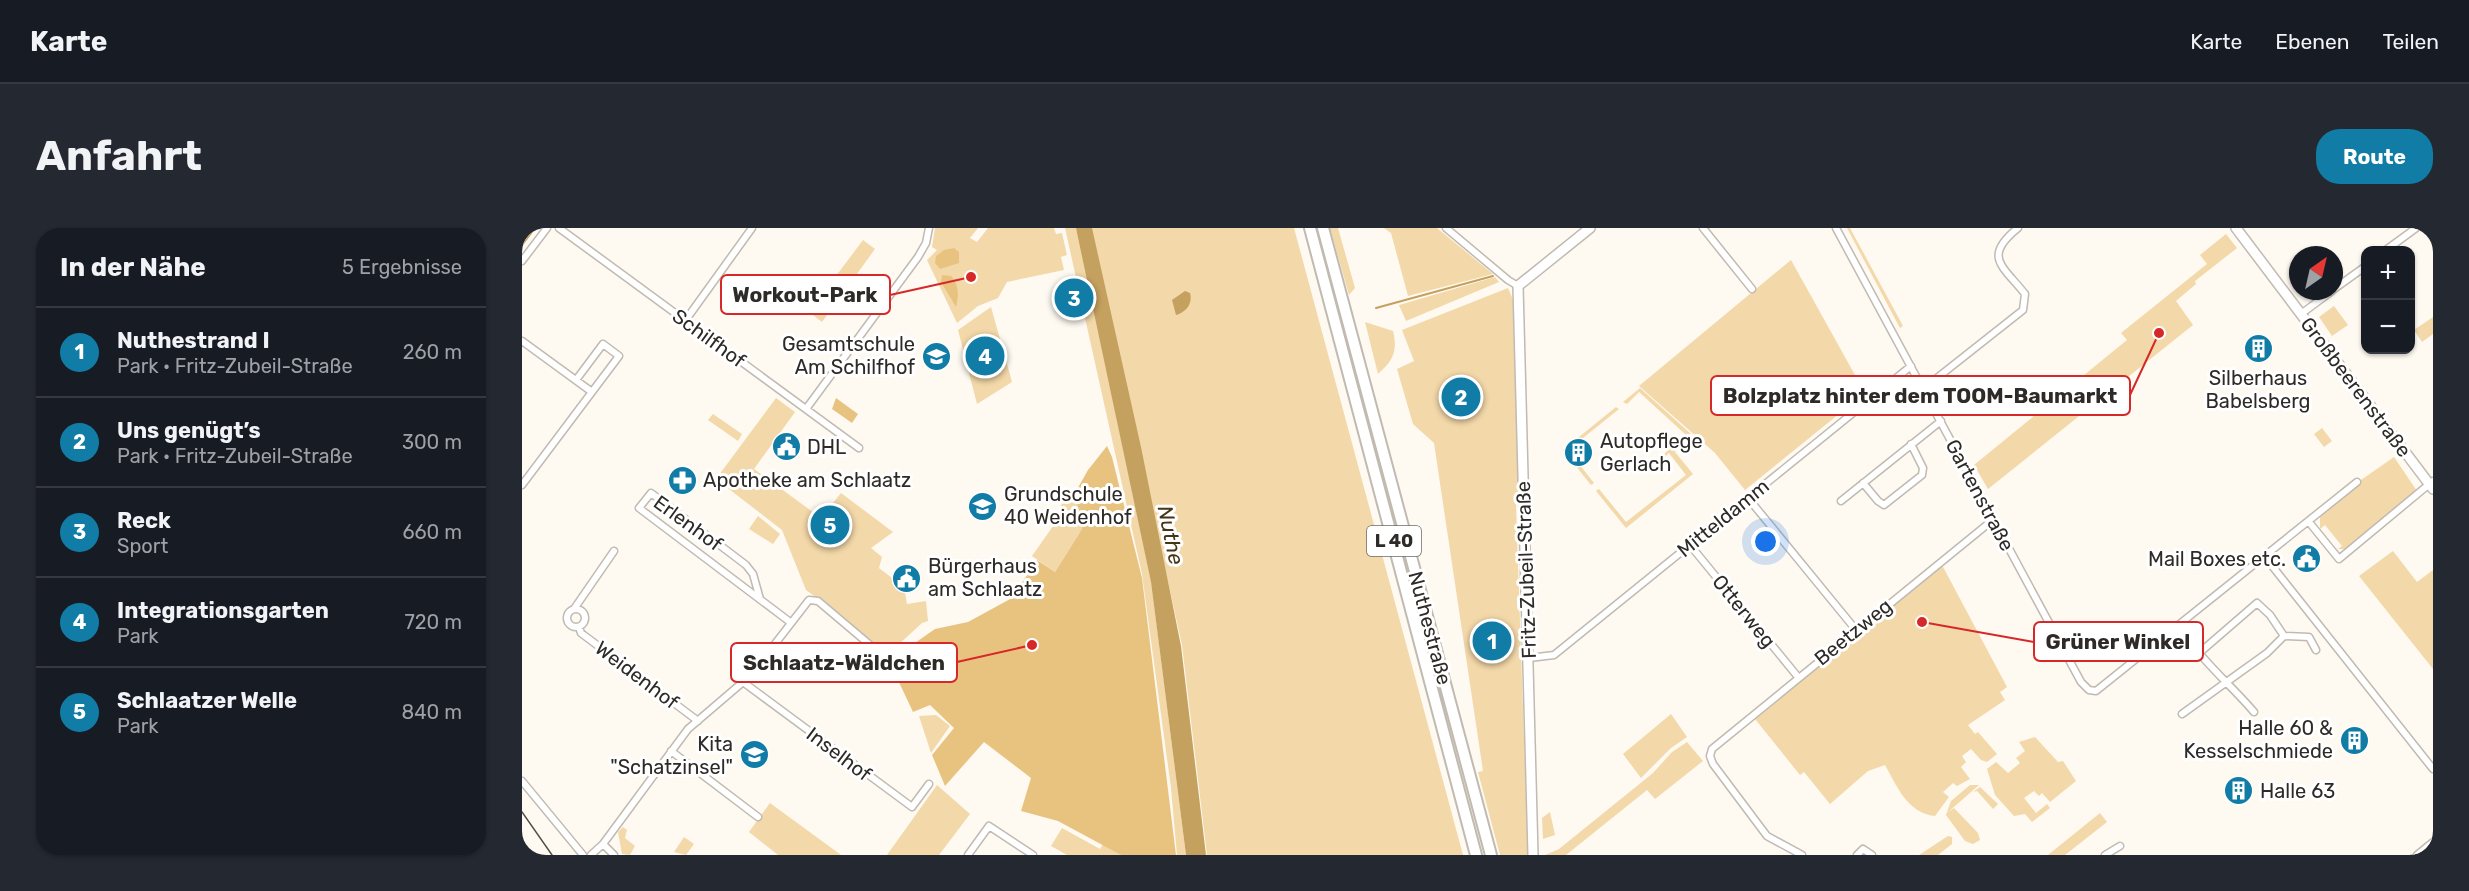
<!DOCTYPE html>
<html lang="de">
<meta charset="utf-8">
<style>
:root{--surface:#171b24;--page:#242831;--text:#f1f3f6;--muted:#9ea1a6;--line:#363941;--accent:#117da6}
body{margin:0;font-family:Rubik,sans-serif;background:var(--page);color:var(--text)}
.controls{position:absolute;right:18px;top:18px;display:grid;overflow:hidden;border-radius:12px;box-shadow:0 2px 4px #0004}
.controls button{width:54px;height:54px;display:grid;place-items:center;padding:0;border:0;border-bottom:2px solid var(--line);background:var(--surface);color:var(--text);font:30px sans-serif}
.compass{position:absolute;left:1767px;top:18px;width:54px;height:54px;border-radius:50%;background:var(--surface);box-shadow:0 2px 4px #0004;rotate:34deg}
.you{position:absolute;left:1244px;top:314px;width:21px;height:21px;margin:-15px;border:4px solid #fff;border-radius:50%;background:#1a73e8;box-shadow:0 0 0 9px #1a73e833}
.badge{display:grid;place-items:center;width:39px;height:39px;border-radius:50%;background:var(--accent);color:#fff;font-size:20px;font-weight:700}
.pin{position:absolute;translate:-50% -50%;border:3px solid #fff;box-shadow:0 2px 6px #0006}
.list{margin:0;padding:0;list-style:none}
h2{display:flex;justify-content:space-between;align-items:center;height:78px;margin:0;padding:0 24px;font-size:26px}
h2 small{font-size:20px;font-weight:400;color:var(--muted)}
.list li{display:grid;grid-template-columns:39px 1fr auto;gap:18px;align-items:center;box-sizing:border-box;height:90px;padding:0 24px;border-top:2px solid var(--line)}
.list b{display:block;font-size:22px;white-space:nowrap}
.list p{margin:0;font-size:20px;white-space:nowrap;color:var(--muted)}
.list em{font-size:20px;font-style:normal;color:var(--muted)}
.map{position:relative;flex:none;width:1911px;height:627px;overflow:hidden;border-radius:24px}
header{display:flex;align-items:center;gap:36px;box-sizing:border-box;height:84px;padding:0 30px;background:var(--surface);border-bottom:2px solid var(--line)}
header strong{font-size:28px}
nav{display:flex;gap:33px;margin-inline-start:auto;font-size:21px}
.intro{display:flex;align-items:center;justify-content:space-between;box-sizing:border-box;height:144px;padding:0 36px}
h1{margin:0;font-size:42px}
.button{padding:15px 27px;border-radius:24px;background:var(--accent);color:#fff;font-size:21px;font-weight:700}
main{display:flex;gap:36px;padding:0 36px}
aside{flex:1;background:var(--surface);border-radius:24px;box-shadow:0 2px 4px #0004}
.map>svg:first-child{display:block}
.green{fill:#f3d8a9}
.forest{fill:#e8c380}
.water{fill:#c5a15f}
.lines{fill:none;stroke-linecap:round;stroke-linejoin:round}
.stream{stroke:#c5a15f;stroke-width:2}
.street-casing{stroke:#c0bab1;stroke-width:9}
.secondary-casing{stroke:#c0bab1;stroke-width:12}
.highway-casing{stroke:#c0bab1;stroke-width:14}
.street{stroke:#fff;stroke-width:6}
.secondary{stroke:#fff;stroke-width:9}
.highway{stroke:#fff;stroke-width:10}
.tram{stroke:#524f4b;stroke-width:1.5}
.labels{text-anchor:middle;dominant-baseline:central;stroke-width:6;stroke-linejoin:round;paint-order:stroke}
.shield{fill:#fff;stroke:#6c6a68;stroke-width:1.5}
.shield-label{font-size:18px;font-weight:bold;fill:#2d2a27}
.street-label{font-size:20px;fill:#2d2a27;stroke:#fff}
.poi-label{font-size:20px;fill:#2d2a27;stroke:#fff;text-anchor:start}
.water-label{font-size:21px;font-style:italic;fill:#453517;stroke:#fff}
.leader{fill:none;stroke:#d62828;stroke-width:2}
.callout-dot{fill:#d62828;stroke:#fff;stroke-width:2}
.callout{fill:#fff;stroke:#d62828;stroke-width:2}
.callout-label{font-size:21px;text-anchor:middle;font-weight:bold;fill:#2d2a27}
</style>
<header>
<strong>Karte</strong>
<nav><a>Karte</a><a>Ebenen</a><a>Teilen</a></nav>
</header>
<div class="intro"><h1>Anfahrt</h1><a class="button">Route</a></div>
<main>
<aside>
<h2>In der Nähe<small>5 Ergebnisse</small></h2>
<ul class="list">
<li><span class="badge">1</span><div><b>Nuthestrand I</b><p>Park · Fritz-Zubeil-Straße</p></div><em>260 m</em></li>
<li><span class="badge">2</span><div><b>Uns genügt’s</b><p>Park · Fritz-Zubeil-Straße</p></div><em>300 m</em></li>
<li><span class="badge">3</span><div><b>Reck</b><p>Sport</p></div><em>660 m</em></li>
<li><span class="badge">4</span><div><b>Integrationsgarten</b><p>Park</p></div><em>720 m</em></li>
<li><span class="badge">5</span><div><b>Schlaatzer Welle</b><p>Park</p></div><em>840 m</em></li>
</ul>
</aside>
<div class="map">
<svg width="1911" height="627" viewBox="0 0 1911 627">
<rect width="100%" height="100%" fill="#fef9f1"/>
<path class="green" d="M413 0H456L448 10 455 14 466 0H532L534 6 540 5 545 27 539 29 542 42 485 54 476 70 456 78 435 95 405 32 415 22 410 19Z
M543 0H554L557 10 629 353 664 627H655L649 560 620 346Z
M568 0H772L941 627H685L660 417Z
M808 0H816L833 60 827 67Z
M862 0H915L971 46 886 68 869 5Z
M1325 0H1328L1381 98 1378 100Z
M1704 6 1715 20 1673 53 1674 56 1654 73 1671 97 1466 261 1452 237 1605 112 1599 105 1685 36 1678 27Z
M341 12 353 21 300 94 287 84Z
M1269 32 1343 165 1223 262 1193 225 1117 158Z
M973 49 977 54 884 93 877 77Z
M986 60 992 74 998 273 994 277 1006 627H978L956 544 961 543 912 215 891 196 875 141 892 133 880 102Z
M1812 78 1826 97 1810 108 1797 89Z
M469 79 490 154 455 176 436 102Z
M1911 89V106L1900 114 1892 102Z
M843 94 871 103C876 123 871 133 856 146Z
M1118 160 1169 206 1153 224 1171 246 1104 300 1074 263 1077 261 1104 294 1164 247 1147 225 1141 231 1139 229 1163 206 1117 164 1105 176 1101 174Z
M254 170 273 184 232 241 299 290 319 265 371 304 349 320 360 329 357 340 382 359 385 376 404 373 406 393 400 395 376 417 361 425 350 413 299 373 284 362 260 302 194 251Z
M1094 179 1097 181 1046 222 1072 255 1069 257 1041 222Z
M191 186 220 206 216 213 186 192Z
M1800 200 1810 213 1802 219 1792 206Z
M1872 229 1895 263 1823 321H1816L1820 318 1803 297 1798 301V289L1839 252Z
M553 265 560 301 533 344 510 328 536 291 539 277Z
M236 288 258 306 251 316 227 301Z
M1871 323 1895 354 1911 342V441L1837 348Z
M1420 337 1485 459 1478 464 1483 472 1446 497 1453 506 1456 504 1475 526 1465 534 1459 532 1449 521 1440 528 1444 534 1439 539 1448 551 1435 558 1431 555 1421 564 1427 569 1413 588C1385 585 1375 558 1363 537L1346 543 1308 576 1282 544 1278 547 1233 491Z
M1149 486 1165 509 1149 520 1119 550 1101 526Z
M414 487 428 498 409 525 397 488Z
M1513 509 1536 534 1541 533 1554 553 1528 574 1520 565 1517 568 1512 563 1502 570 1514 585 1525 576 1528 580 1510 594 1503 586 1492 588 1473 567 1465 541 1474 534 1486 545 1498 535 1494 530 1503 523 1497 514Z
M1165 514 1181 533 1133 571 1125 562 1044 627H1023L1037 621 1131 545 1150 524Z
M415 557 448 586 417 627H365Z
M1448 557H1457L1425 585 1432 580 1456 605 1458 612 1451 616 1443 613 1424 587 1429 573Z
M1458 559 1476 576 1471 581 1455 563 1451 564Z
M248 575 319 627H256L227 604Z
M1028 584 1033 607 1021 611 1020 590Z
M1578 585 1585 594 1543 627H1526Z
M101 599 105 602 103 610 113 618 108 627 100 626 96 604Z
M540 600 578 621 581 616 599 627H545L529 618Z
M1426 608 1430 609V616L1416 627H1397Z
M162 609 172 616 164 627 152 624Z"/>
<path class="forest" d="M432 20 437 24V35L418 41 413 35 414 28 422 22Z
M420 47 429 48C437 56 437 68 434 79L419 54Z
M314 170 336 186 330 195 310 181Z
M585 218 590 229 620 350 654 627H599L536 593 499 583 509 550 462 514 423 558 410 527 432 500 408 477 391 484 367 433 413 401 446 394 490 370 515 332 533 344 560 301 553 265 566 242Z"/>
<path class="water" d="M554 0H570L619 219 659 418 684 627H664L629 354Z
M663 63 668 65C671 76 664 84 654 87L650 72Z"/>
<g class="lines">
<path class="stream" d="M0 17 13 0
M854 80 971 48"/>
<defs>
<path id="street" d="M37 0 337 220
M924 0 986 52 996 58
M1181 0 1230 61
M1314 0 1559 454 1567 462 1574 463 1835 254
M1864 22 1894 0
M0 33 25 0
M1812 61 1844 38
M1779 86 1810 63
M163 93 230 0
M0 113 70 164
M1401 161 1501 82 1503 66C1481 38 1460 29 1496 0
M284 181 396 29 404 15 407 0
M1341 255 1356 273 1362 277 1400 247 1401 240 1389 216
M0 257 97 128 81 116 54 152
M1226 270 1334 402
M1319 273 1419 193
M1787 294 1817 331 1911 253
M1168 317 1276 449
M1743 329 1911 541
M238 371 231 346 224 337 129 265 117 280 268 394
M45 390a9 9 0 1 1 18 0a9 9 0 1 1-18 0Z
M52 381 92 323
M57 399 59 405 176 493
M1663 407C1683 436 1709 457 1732 484
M1676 426 1735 375 1748 387 1762 408
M1007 430 1032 427 1389 138
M221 454 390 579 407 556
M1660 486 1745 425 1762 408 1787 409 1794 422
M149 523 236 589
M0 553 61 627
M81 616 92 627
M69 627 81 616 166 501 228 448 287 372 296 373 354 422
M446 627 467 598 511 627
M1280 627 1245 608 1191 536 1188 528 1190 521 1472 291
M1335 627 1341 621 1350 627
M1583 627 1598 618
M1895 627 1911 614"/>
<path id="secondary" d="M1714 0 1911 261
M1011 627 996 58 1068 0"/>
<path id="highway" d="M788 0 954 627
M801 0 969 627"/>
</defs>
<use href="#street" class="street-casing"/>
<use href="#secondary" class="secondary-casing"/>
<use href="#highway" class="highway-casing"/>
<use href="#street" class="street"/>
<use href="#secondary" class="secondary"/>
<use href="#highway" class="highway"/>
<path class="tram" d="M0 584 30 627"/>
</g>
<defs>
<symbol id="building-disc" viewBox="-11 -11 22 22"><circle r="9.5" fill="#117da6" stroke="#fff"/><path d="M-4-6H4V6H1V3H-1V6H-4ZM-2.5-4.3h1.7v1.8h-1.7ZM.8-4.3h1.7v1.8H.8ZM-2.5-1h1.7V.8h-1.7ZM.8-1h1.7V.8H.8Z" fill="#fff"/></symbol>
<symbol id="school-disc" viewBox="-11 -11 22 22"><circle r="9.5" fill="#117da6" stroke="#fff"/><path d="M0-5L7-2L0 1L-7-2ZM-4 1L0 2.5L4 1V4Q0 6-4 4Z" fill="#fff"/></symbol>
<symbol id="civic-disc" viewBox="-11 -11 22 22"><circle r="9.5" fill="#117da6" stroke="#fff"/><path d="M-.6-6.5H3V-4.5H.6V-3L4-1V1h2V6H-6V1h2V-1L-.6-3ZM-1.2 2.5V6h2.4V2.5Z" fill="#fff"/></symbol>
<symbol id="pharmacy-disc" viewBox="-11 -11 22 22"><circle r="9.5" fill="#117da6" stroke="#fff"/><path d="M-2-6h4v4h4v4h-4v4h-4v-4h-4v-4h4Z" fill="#fff"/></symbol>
</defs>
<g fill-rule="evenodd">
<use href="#building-disc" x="1720" y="104" width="33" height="33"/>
<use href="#school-disc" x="398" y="112" width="33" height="33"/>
<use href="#civic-disc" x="248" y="202" width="33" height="33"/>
<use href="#building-disc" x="1040" y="208" width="33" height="33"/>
<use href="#pharmacy-disc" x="144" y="236" width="33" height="33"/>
<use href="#school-disc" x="444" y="262" width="33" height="33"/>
<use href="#civic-disc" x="1768" y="314" width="33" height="33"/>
<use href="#civic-disc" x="368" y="334" width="33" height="33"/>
<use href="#building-disc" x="1816" y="496" width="33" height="33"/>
<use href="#school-disc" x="216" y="510" width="33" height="33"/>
<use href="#building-disc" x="1700" y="546" width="33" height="33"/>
</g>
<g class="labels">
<rect class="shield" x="845" y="298" width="54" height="30" rx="4.5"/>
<g class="shield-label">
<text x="872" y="313">L 40</text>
</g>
<g class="street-label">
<text transform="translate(187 110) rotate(36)">Schilfhof</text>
<text transform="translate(1834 159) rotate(53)">Großbeerenstraße</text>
<text transform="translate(1458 267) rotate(62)">Gartenstraße</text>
<text transform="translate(1201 290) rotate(-39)">Mitteldamm</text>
<text transform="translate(166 295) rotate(36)">Erlenhof</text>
<text transform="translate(1004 342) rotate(-92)">Fritz-Zubeil-Straße</text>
<text transform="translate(1222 383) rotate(51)">Otterweg</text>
<text transform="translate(908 400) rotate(75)">Nuthestraße</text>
<text transform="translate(1331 404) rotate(-39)">Beetzweg</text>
<text transform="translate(115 447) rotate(37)">Weidenhof</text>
<text transform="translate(317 526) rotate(37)">Inselhof</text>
</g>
<g class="poi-label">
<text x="393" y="116" text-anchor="end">Gesamtschule<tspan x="393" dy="23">Am Schilfhof</tspan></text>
<text x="1736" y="150" text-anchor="middle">Silberhaus<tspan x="1736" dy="23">Babelsberg</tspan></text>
<text x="1078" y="213">Autopflege<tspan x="1078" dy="23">Gerlach</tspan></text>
<text x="285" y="219">DHL</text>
<text x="181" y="252">Apotheke am Schlaatz</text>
<text x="482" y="266">Grundschule<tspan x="482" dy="23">40 Weidenhof</tspan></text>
<text x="1764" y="331" text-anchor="end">Mail Boxes etc.</text>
<text x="406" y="338">Bürgerhaus<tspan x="406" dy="23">am Schlaatz</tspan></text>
<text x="1811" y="500" text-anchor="end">Halle 60 &amp;<tspan x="1811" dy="23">Kesselschmiede</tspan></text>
<text x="211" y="516" text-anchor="end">Kita<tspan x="211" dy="23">"Schatzinsel"</tspan></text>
<text x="1738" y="563">Halle 63</text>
</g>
<g class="water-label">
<text transform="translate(649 307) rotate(78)">Nuthe</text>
</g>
</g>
<path class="leader" d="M449 49L368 67M1637 105L1608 167M1400 394L1512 414M510 417L435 434"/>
<g class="callout-dot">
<circle cx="449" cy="49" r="6"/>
<circle cx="1637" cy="105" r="6"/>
<circle cx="1400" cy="394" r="6"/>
<circle cx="510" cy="417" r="6"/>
</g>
<g class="callout">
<rect x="199" y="47" width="169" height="39" rx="6"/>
<rect x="1189" y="148" width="419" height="39" rx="6"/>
<rect x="1512" y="394" width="169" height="39" rx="6"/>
<rect x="209" y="415" width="226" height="39" rx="6"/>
</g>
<g class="callout-label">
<text x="283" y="74">Workout-Park</text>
<text x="1398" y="175">Bolzplatz hinter dem TOOM-Baumarkt</text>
<text x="1596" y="421">Grüner Winkel</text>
<text x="322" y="442">Schlaatz-Wäldchen</text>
</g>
</svg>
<div class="controls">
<button>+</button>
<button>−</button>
</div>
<svg class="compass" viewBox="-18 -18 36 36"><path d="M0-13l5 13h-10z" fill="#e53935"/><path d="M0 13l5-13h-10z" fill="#9ea1a6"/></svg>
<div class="you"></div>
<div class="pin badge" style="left:970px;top:413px">1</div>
<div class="pin badge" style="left:939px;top:169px">2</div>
<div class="pin badge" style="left:552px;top:70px">3</div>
<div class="pin badge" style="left:463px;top:128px">4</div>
<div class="pin badge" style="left:308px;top:297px">5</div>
</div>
</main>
